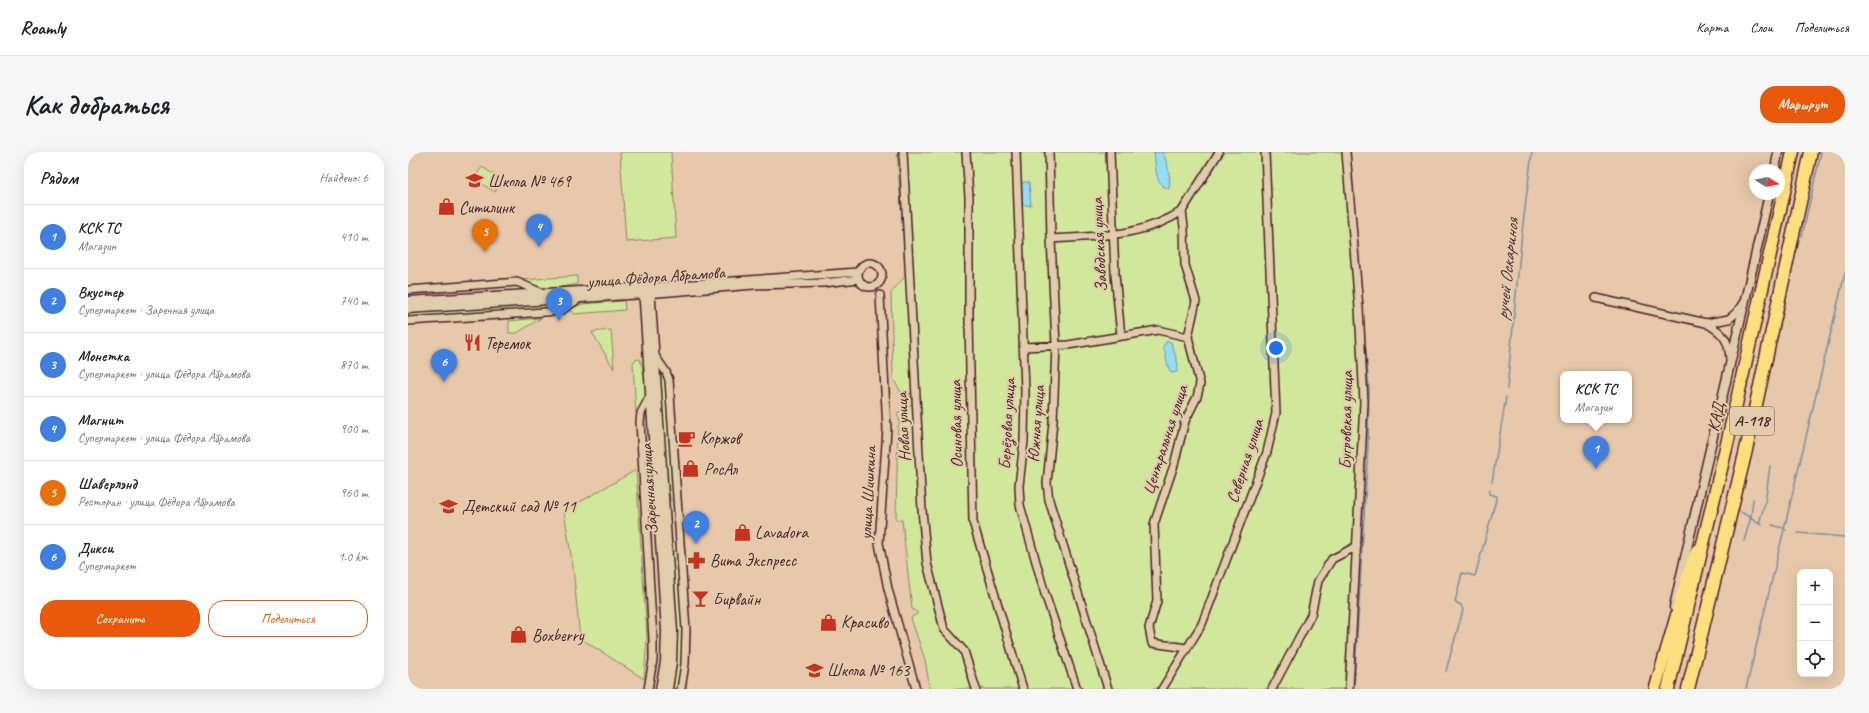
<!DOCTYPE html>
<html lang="ru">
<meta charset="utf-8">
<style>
:root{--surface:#fff;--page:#f6f6f6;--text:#202124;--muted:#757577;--line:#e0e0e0;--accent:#ea580c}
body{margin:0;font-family:Caveat,sans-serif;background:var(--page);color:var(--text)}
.controls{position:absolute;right:12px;bottom:12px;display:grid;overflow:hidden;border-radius:8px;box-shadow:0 4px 16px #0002}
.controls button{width:36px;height:36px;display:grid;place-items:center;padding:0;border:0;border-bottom:1px solid var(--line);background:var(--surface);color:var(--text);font:20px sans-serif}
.compass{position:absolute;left:1341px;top:12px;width:36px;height:36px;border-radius:50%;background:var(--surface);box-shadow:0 4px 16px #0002;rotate:100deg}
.you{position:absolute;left:868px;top:196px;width:14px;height:14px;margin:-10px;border:3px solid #fff;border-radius:50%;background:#1a73e8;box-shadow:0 0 0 6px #1a73e833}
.badge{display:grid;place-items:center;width:26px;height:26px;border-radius:50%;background:var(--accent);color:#fff;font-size:13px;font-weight:700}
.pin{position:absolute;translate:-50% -33px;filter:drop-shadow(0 1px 2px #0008)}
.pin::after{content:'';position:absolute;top:21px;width:14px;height:12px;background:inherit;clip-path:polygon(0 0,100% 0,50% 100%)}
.popup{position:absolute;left:1152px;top:219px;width:72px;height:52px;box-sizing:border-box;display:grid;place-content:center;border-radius:8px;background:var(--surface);filter:drop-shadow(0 1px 3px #0005);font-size:13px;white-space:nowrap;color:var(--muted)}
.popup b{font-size:15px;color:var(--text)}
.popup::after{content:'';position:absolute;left:50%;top:100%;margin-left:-8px;border:8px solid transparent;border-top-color:var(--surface)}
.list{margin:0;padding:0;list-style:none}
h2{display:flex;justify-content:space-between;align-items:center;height:52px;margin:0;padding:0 16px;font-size:17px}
h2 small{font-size:13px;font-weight:400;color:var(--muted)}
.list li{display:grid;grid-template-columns:26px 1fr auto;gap:12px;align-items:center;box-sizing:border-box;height:64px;padding:0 16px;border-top:1px solid var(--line)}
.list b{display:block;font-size:15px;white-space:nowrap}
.list p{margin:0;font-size:13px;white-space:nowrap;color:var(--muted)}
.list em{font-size:13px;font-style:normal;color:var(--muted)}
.actions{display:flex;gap:8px;padding:12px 16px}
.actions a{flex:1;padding:9px 0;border:1px solid var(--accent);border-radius:16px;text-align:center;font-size:14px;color:var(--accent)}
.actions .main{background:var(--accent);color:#fff}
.icon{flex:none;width:22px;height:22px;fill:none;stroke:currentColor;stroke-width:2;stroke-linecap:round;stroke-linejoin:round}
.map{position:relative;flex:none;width:1437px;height:537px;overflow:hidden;border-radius:16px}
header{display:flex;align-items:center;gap:24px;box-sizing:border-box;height:56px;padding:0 20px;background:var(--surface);border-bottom:1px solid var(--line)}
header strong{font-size:19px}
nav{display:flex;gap:22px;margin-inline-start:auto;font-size:14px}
.intro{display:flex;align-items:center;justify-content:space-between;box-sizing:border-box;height:96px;padding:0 24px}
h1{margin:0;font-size:28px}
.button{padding:10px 18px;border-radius:16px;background:var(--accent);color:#fff;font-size:14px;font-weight:700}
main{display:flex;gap:24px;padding:0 24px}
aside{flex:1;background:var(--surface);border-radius:16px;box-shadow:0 4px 16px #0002}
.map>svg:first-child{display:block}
.green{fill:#d1e79c;stroke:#8e8364}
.water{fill:#93ddf5;stroke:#7691a4}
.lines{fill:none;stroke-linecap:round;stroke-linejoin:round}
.stream{stroke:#7691a4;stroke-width:1.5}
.minor-casing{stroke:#4a1f2b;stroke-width:10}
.tertiary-casing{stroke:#4a1f2b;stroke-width:11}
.trunk-casing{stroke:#4a1f2b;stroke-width:14}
.motorway-casing{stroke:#4a1f2b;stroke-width:15}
.minor{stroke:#e1ccab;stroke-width:7}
.tertiary{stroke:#e1ccab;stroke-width:8}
.trunk{stroke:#fddf80;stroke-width:11}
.motorway{stroke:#fddf80;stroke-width:12}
.labels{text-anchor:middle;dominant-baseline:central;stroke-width:4;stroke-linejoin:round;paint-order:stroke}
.shield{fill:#e1ccab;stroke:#775351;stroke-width:1}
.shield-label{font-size:16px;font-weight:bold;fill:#4a1f2b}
.poi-label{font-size:17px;fill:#4a1f2b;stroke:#e1ccab;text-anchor:start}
.street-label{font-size:17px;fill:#4a1f2b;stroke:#e1ccab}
.water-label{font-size:18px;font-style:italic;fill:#51323f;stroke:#e1ccab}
</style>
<header>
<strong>Roamly</strong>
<nav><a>Карта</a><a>Слои</a><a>Поделиться</a></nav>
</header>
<div class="intro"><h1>Как добраться</h1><a class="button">Маршрут</a></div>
<main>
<aside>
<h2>Рядом<small>Найдено: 6</small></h2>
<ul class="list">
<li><span class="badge" style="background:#3f7fe0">1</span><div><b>КСК ТС</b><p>Магазин</p></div><em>410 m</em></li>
<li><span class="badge" style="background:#3f7fe0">2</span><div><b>Вкустер</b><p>Супермаркет · Заречная улица</p></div><em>740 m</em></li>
<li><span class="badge" style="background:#3f7fe0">3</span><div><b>Монетка</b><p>Супермаркет · улица Фёдора Абрамова</p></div><em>870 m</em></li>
<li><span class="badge" style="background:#3f7fe0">4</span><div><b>Магнит</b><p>Супермаркет · улица Фёдора Абрамова</p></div><em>900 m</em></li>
<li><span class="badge" style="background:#e8710a">5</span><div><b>Шаверлэнд</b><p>Ресторан · улица Фёдора Абрамова</p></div><em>960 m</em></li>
<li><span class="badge" style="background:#3f7fe0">6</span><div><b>Дикси</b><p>Супермаркет</p></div><em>1.0 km</em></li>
</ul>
<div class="actions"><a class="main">Сохранить</a><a>Поделиться</a></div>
</aside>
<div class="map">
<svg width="1437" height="537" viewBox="0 0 1437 537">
<rect width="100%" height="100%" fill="#e7c8ab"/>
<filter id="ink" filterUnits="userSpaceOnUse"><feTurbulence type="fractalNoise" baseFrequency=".025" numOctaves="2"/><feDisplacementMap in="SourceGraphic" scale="8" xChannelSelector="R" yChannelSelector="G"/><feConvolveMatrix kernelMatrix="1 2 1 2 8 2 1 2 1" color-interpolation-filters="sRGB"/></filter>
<g filter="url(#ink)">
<path class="green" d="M212 0H263L268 86 218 90Z
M489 0H940L959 238 944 537H522L517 508 503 466 510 461 504 457 494 368H488L490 275 492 270 489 261 506 251 505 241 495 243 485 227 483 141 498 123Z
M74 15 95 28 87 40 66 27Z
M169 124V132C144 137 138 139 114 128Z
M216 149 217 158 166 162 163 157 174 152Z
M160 150 153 156 0 166V160Z
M133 166 109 181H101V169Z
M203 178 206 217 184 180Z
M232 207C236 223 244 249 228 261L225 211 227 208Z
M252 223H256L258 225 266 348 263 349 259 332Z
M228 318 239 486 236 527 172 486 165 415 156 359Z
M264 399H269C273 445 277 491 270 537H264L269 495Z"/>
<path class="water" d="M746 0H754C760 10 763 25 761 37 746 33 748 13 746 0Z
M614 30H621L623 54 614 52Z
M759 189 763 190 770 212 769 220 763 221C758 213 759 204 755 195Z"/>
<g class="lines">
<path class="stream" d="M942 0V4
M1394 84 1413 0
M1099 237 1114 80 1124 0
M1084 330 1098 245
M1330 359C1340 362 1345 370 1354 373
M1351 371 1357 351 1362 314
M1364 373 1375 376 1378 378
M1390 381 1437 385
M1336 389 1343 365 1345 347
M1038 519 1055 458 1053 453 1047 450 1054 421 1067 424 1089 344 1081 342 1082 338
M946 537 960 295 961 236 955 168
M1338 537 1437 121"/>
<defs>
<path id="minor" d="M495 0 514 358 519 411 536 477 556 499 568 537
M558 0 561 45V168L565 370 615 537
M608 0 617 239 616 289 611 334 612 353 637 442 669 537
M641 0 643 87 648 193 645 270 639 331 641 348 700 537
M702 0 707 122 713 184
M938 0 951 156 956 250 941 537
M643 87C687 84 736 85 774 59
M450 123a12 12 0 1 1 24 0a12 12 0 1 1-24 0Z
M242 135 450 120
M0 138 109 130 132 140
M238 142 346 133 415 131 451 127
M472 143 479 277 471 391 480 437 508 537
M1188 146 1298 171 1321 167 1329 160 1335 151
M0 169 152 159 172 146
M1298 171C1315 181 1321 187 1322 208
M615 195 660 193 750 178 780 185
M247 204 258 220 261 228 278 478 277 512 273 537
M779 496 744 491 741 476 749 449 746 372 766 313 777 269 789 245 792 232 780 185 788 149 777 113 776 75 774 59 811 0
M240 537 245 508V487L232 270 233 261 242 244
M754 537 794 472 859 300 868 261 857 0
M864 537 903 463 910 429 924 407 949 394"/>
<path id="tertiary" d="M1367 18 1370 0
M235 136 258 479 257 510 252 537
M0 149 242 135 265 479 264 511 260 537
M0 157 235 142
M1266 455C1296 317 1331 180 1361 42"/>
<path id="trunk" d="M1247 537 1281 420 1289 398"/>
<path id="motorway" d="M1260 537 1319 292 1385 0
M1280 537 1338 298 1403 0"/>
</defs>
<use href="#minor" class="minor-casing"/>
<use href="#tertiary" class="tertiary-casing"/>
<use href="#trunk" class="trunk-casing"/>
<use href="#motorway" class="motorway-casing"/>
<use href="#minor" class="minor"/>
<use href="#tertiary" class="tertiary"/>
<use href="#trunk" class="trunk"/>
<use href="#motorway" class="motorway"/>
</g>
</g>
<defs>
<symbol id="school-bare" viewBox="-9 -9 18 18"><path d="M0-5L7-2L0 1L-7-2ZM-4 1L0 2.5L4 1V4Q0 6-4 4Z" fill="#c8321e" stroke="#e1ccab" stroke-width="2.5" paint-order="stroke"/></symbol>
<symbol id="shop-bare" viewBox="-9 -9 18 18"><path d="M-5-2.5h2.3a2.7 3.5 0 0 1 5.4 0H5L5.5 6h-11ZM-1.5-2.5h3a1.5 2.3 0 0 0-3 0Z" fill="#c8321e" stroke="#e1ccab" stroke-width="2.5" paint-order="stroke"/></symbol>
<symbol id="restaurant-bare" viewBox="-9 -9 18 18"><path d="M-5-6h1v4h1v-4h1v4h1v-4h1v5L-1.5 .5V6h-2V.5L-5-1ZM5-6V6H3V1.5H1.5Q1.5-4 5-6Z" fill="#c8321e" stroke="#e1ccab" stroke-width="2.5" paint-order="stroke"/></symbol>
<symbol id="cafe-bare" viewBox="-9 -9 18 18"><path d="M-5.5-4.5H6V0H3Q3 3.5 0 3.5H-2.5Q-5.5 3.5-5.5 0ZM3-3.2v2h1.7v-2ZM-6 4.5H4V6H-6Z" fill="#c8321e" stroke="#e1ccab" stroke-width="2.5" paint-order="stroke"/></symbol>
<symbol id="pharmacy-bare" viewBox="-9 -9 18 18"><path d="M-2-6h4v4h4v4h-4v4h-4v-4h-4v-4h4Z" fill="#c8321e" stroke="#e1ccab" stroke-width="2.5" paint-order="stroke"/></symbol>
<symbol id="bar-bare" viewBox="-9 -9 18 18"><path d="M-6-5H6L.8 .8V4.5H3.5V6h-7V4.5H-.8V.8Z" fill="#c8321e" stroke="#e1ccab" stroke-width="2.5" paint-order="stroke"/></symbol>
</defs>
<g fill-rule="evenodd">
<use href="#school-bare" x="54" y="16" width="25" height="25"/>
<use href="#shop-bare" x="26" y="42" width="25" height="25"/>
<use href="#restaurant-bare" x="52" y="178" width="25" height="25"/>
<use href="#cafe-bare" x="266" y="274" width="25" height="25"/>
<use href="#shop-bare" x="270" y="304" width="25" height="25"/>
<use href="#school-bare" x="28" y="342" width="25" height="25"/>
<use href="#shop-bare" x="322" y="368" width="25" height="25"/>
<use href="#pharmacy-bare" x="276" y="396" width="25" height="25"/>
<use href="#bar-bare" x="280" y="434" width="25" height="25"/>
<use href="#shop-bare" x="408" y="458" width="25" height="25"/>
<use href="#shop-bare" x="98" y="470" width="25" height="25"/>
<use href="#school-bare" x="394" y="506" width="25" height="25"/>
</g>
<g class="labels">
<rect class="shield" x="1322" y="255" width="44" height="28" rx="3"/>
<g class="shield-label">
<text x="1344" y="269">А-118</text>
</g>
<g class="poi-label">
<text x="80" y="29">Школа № 469</text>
<text x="51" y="55">Ситилинк</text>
<text x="77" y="191">Теремок</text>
<text x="292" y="286">Коржов</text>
<text x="296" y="317">РосАл</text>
<text x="54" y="354">Детский сад № 11</text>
<text x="347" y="380">Lavadora</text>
<text x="302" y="408">Вита Экспресс</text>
<text x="305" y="447">Бирвайн</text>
<text x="433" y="470">Красиво</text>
<text x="124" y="483">Boxberry</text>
<text x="419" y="518">Школа № 163</text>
</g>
<g class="street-label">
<text transform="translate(691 93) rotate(-93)">Заводская улица</text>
<text transform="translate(248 125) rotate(-4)">улица Фёдора Абрамова</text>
<text transform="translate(1308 265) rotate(-77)">КАД</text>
<text transform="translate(938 268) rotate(-89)">Бугровская улица</text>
<text transform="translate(548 272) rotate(-91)">Осиновая улица</text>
<text transform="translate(599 272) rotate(-87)">Берёзовая улица</text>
<text transform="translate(628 272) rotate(-86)">Южная улица</text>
<text transform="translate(495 275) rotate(-93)">Новая улица</text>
<text transform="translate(757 288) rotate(-72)">Центральная улица</text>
<text transform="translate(837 309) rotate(-72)">Северная улица</text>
<text transform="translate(241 337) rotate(-94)">Заречная улица</text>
<text transform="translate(460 341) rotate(-87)">улица Шишкина</text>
</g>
<g class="water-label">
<text transform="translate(1099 117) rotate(-84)">ручей Оскариноя</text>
</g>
</g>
</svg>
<div class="controls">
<button>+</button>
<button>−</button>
<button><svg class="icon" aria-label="locate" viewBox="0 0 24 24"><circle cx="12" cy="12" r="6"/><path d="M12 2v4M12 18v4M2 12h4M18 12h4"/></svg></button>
</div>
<svg class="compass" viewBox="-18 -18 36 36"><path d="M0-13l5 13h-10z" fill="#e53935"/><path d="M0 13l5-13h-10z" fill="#757577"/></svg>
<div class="you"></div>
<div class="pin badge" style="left:1188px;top:317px;background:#3f7fe0">1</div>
<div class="popup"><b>КСК ТС</b>Магазин</div>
<div class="pin badge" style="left:288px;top:392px;background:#3f7fe0">2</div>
<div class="pin badge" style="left:151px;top:169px;background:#3f7fe0">3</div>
<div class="pin badge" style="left:131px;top:95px;background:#3f7fe0">4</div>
<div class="pin badge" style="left:77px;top:100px;background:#e8710a">5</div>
<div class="pin badge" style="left:36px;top:230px;background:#3f7fe0">6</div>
</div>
</main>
